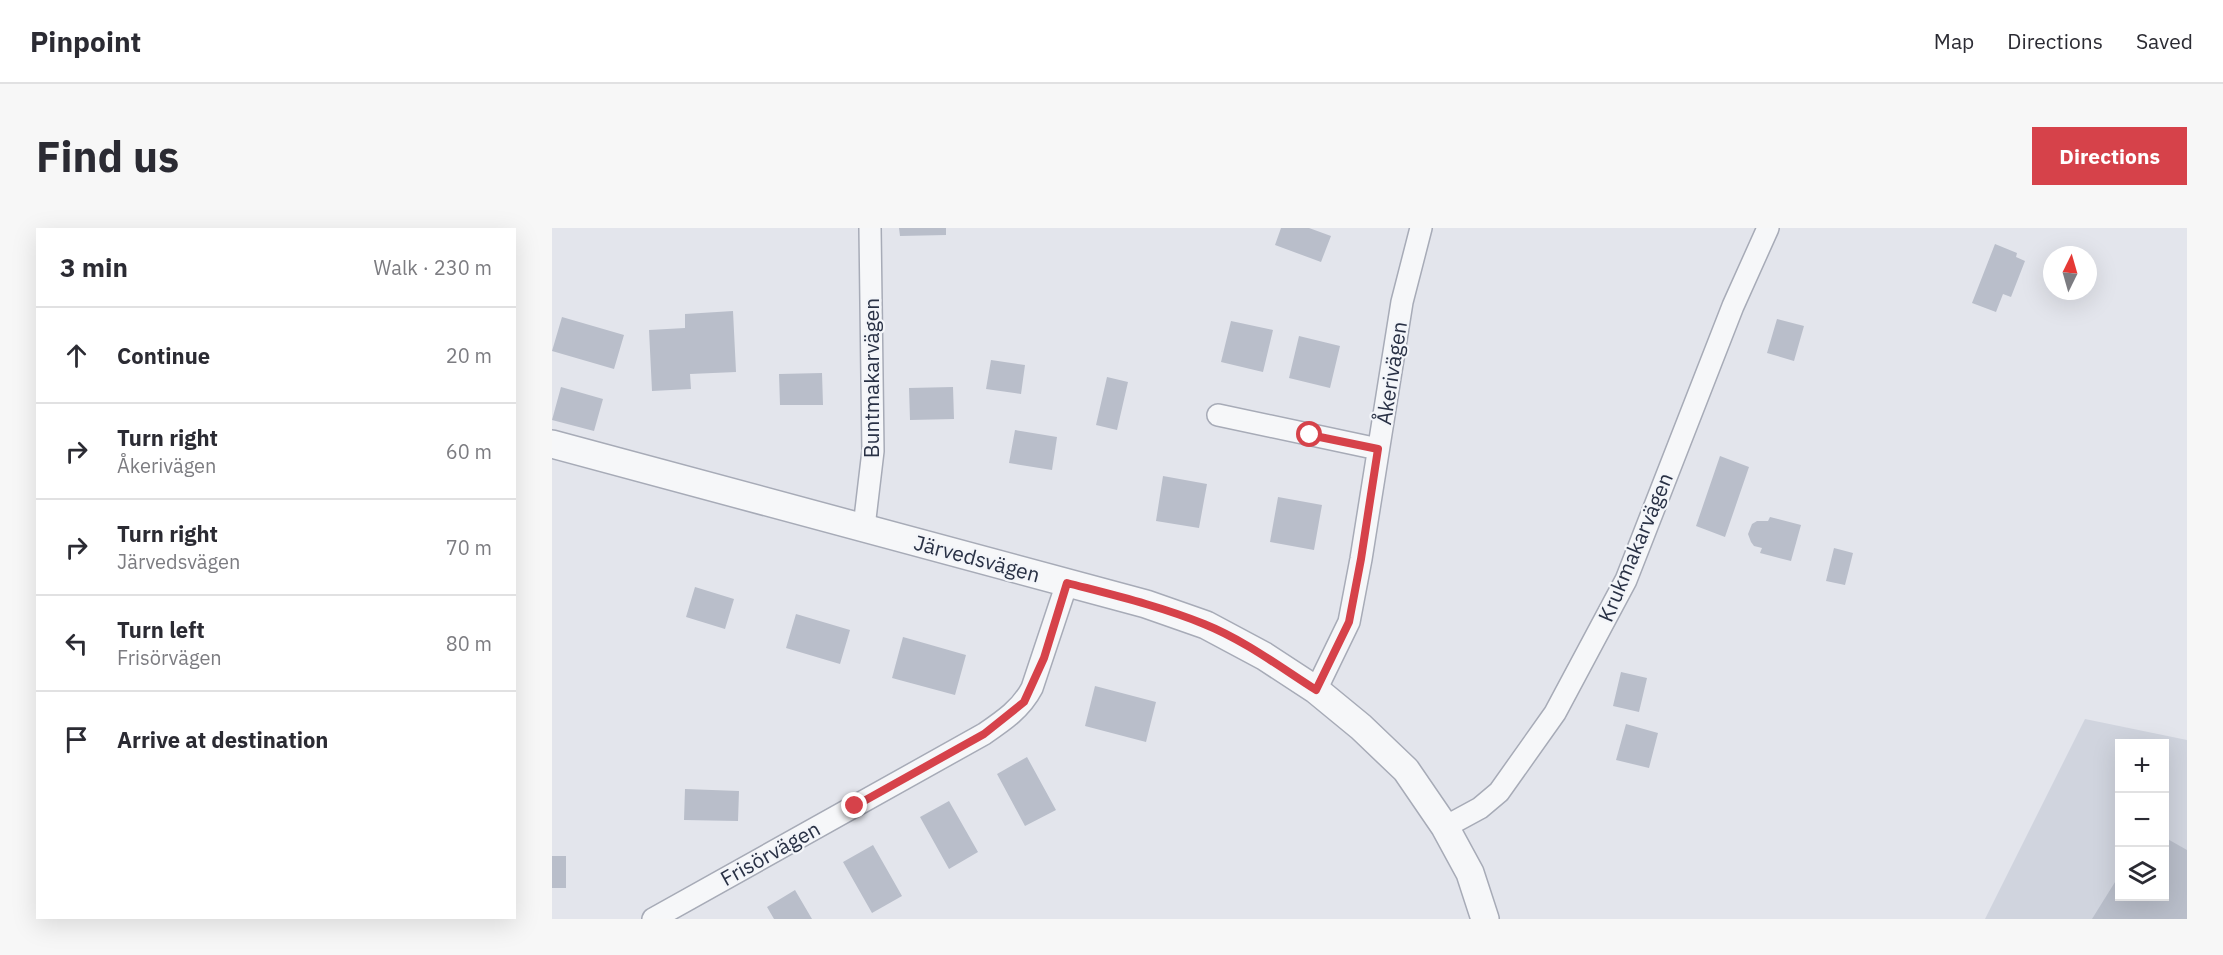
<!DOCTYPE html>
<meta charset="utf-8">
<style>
:root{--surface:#fff;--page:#f7f7f7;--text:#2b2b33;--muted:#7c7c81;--line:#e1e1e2;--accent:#d6424a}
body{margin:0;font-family:"IBM Plex Sans",sans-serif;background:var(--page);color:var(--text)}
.controls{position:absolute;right:18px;bottom:18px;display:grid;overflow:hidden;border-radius:0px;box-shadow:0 6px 24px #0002}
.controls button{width:54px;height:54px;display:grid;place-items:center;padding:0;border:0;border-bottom:2px solid var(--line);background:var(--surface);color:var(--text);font:30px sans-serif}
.compass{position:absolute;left:1491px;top:18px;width:54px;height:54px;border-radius:50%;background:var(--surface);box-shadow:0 6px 24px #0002;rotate:5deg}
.stop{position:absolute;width:18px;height:18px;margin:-14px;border:4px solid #d6424a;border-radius:50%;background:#fff}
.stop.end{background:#d6424a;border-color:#fff;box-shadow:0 2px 6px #0008}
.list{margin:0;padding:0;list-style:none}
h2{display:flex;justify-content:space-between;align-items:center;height:78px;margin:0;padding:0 24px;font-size:26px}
h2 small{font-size:20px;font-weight:400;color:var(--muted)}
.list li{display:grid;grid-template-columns:39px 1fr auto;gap:18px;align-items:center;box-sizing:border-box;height:96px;padding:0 24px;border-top:2px solid var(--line)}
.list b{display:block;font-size:22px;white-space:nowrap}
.list p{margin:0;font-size:20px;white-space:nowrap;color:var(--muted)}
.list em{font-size:20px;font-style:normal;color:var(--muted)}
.icon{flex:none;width:33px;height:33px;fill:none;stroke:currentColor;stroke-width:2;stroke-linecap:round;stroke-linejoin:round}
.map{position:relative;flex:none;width:1635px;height:691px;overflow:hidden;border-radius:0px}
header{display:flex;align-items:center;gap:36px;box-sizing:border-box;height:84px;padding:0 30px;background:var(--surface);border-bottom:2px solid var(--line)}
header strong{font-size:28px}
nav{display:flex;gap:33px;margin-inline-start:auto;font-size:21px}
.intro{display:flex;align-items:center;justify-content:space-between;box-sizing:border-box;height:144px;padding:0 36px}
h1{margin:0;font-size:42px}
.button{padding:15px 27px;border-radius:0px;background:var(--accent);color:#fff;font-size:21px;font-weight:700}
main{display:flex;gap:36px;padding:0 36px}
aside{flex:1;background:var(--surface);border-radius:0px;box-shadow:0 6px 24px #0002}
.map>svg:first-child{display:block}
.built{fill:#d0d4de;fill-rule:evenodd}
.building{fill:#b9beca}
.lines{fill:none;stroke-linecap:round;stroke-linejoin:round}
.minor-casing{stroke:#a7abb7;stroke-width:24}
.tertiary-casing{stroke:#a7abb7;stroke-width:30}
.minor{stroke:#f6f7f9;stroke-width:21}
.tertiary{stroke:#f6f7f9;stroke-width:27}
.route{stroke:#d6424a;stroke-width:8}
.labels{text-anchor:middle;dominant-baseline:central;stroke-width:4.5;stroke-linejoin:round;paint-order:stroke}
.street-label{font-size:21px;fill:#293145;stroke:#f3f5f9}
</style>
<header>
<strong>Pinpoint</strong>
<nav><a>Map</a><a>Directions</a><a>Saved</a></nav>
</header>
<div class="intro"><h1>Find us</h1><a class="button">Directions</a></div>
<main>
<aside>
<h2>3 min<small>Walk · 230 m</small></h2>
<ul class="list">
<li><svg class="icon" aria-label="ahead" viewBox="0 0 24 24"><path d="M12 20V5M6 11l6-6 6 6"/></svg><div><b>Continue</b></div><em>20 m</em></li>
<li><svg class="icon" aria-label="right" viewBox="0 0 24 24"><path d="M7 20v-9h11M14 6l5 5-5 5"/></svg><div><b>Turn right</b><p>Åkerivägen</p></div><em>60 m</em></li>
<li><svg class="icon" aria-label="right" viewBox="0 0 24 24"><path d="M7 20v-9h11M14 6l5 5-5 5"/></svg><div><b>Turn right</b><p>Järvedsvägen</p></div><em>70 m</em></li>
<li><svg class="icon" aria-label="left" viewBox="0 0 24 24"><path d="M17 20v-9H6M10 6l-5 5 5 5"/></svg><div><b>Turn left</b><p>Frisörvägen</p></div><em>80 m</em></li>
<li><svg class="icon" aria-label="arrive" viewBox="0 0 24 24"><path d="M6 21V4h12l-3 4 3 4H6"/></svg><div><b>Arrive at destination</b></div></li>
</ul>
</aside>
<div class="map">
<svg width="1635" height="691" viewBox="0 0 1635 691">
<rect width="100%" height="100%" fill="#e3e5ec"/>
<path class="built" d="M1533 491 1635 512V691H1433ZM1568 516H1612V668H1568Z"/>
<path class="building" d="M347 0H394V7L348 8Z
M729 0H757L779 8 769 34 723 17Z
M1443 16 1465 25 1464 29 1473 33 1459 69 1451 66 1444 84 1420 75Z
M181 83 184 144 138 146 139 161 100 163 97 102 133 100V86Z
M10 89 72 107 62 141 0 123Z
M1225 91 1252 98 1242 133 1215 125Z
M679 93 721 102 711 144 669 134Z
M747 108 788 118 778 160 737 150Z
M439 132 473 137 469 166 434 161Z
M270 145 271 177H228L227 146Z
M555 149 576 154 565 202 544 197Z
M9 159 51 171 42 203 0 192Z
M401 159 402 191 358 192 357 160Z
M463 202 505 209 500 242 457 235Z
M1168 228 1197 239 1173 309 1144 298Z
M611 248 655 256 647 300 604 293Z
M726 269 770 277 762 322 718 314Z
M1218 289 1249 297 1239 333 1208 325 1210 320 1202 318 1199 314 1196 306 1200 296 1205 293H1216Z
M1282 320 1301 325 1293 357 1274 353Z
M143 359 182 371 173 401 134 389Z
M244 386 298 402 288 436 234 420Z
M351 409 414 427 403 467 340 450Z
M1069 444 1095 450 1087 484 1061 478Z
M543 458 604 474 594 514 533 498Z
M1074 496 1106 505 1097 540 1064 532Z
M475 529 504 582 473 598 445 546Z
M133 561 187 563 186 593 132 592Z
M397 573 426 624 397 641 368 589Z
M1612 609 1635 622V691H1540L1568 646V668H1612Z
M321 617 350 668 320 685 291 634Z
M0 628H14V660H0Z
M243 662 260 691H222L215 679Z"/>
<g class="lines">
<defs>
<path id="minor" d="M666 187 826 221
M312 299 321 223 318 0
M764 462 797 394 809 331 850 74 869 0
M893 599 928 580 947 564 1003 485 1074 352 1181 78 1216 0
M101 691 432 506C451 493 469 481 480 460L515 355"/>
<path id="tertiary" d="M0 216 594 376 654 397 712 428 764 462 809 499 854 542 893 599 918 645 933 691"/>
</defs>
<use href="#minor" class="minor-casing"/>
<use href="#tertiary" class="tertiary-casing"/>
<use href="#minor" class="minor"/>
<use href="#tertiary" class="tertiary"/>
</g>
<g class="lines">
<path class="route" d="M303 578 432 506 472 474 492 430 515 355C561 367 608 378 652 396 692 412 728 439 764 462L797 394 809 331 826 221 758 207"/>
</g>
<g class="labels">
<g class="street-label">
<text transform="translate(839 145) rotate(-81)">Åkerivägen</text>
<text transform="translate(319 150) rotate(-90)">Buntmakarvägen</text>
<text transform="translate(1083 319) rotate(-67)">Krukmakarvägen</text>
<text transform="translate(425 330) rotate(15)">Järvedsvägen</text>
<text transform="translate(218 625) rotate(-29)">Frisörvägen</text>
</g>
</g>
</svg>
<div class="controls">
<button>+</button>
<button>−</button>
<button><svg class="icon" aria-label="layers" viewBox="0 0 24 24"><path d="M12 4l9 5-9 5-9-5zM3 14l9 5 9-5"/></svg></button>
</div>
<svg class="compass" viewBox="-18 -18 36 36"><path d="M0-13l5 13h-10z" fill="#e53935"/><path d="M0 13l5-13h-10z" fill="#7c7c81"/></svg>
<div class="stop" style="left:758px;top:207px"></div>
<div class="stop end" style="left:303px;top:578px"></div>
</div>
</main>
